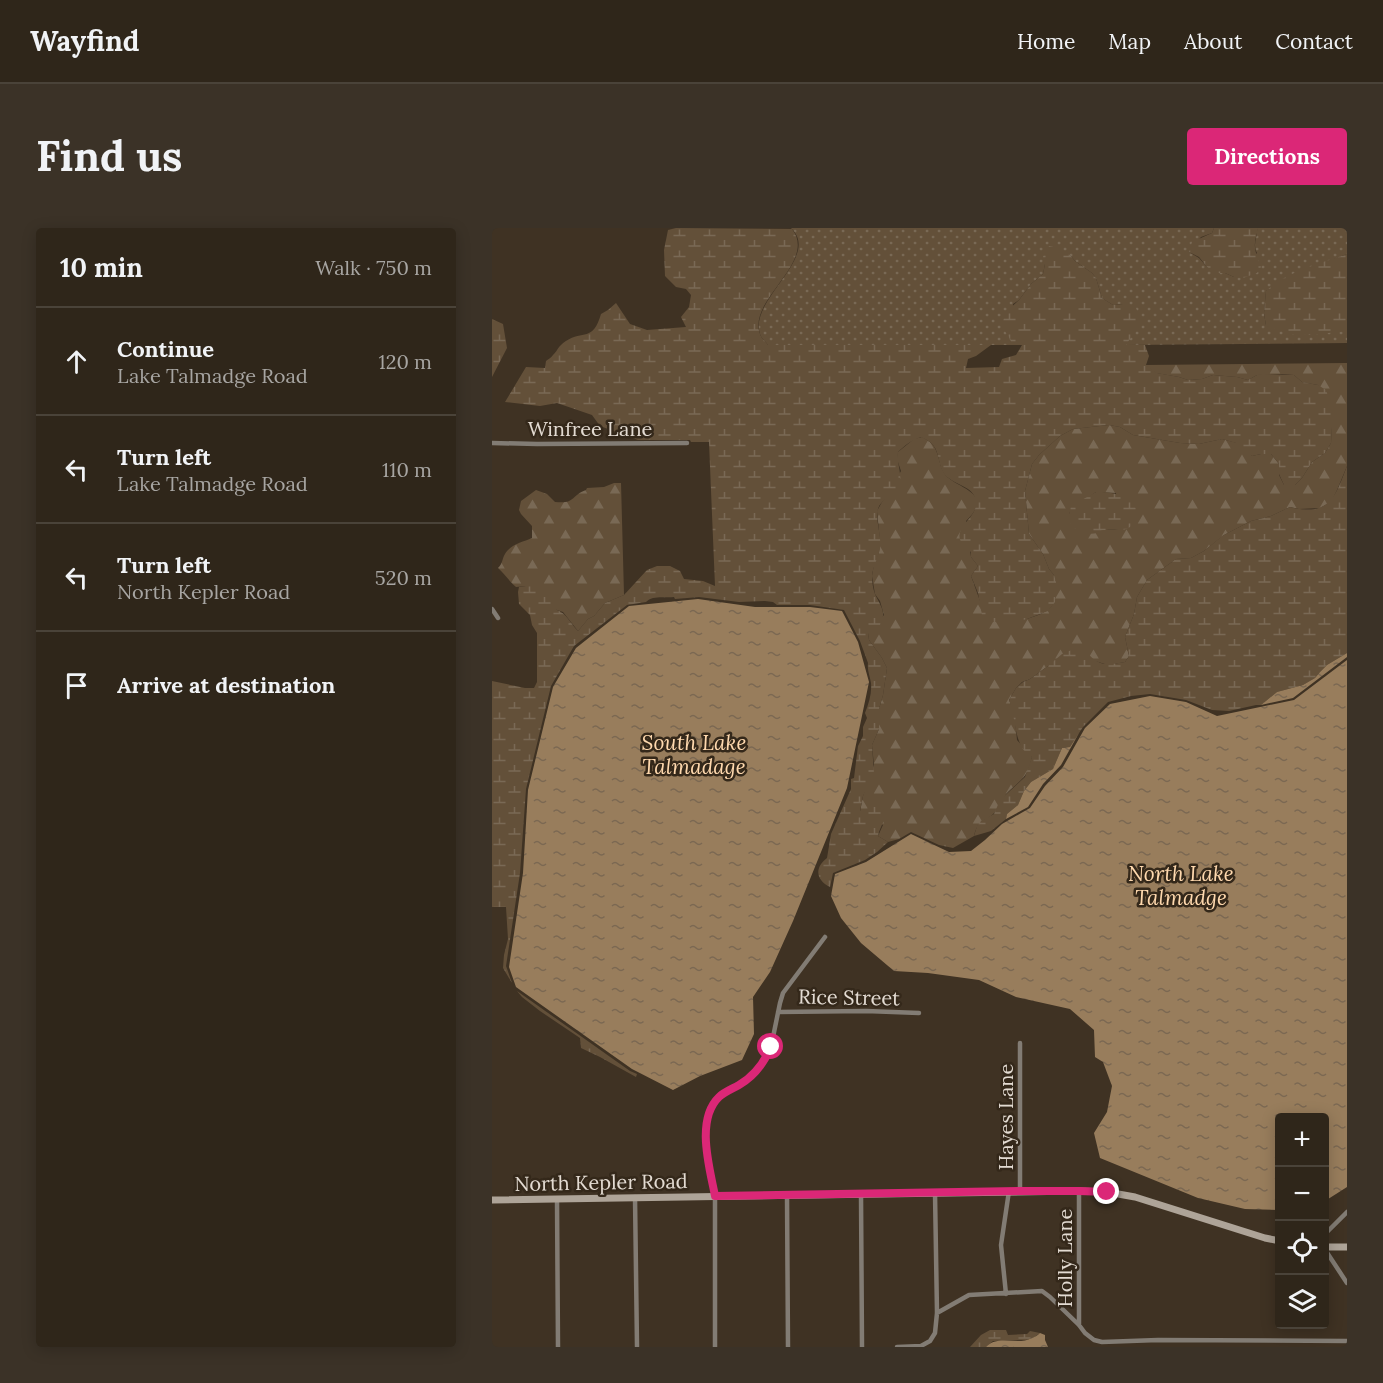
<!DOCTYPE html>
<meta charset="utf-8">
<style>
:root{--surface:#2f261a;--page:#3b3227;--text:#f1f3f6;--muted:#a7a5a2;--line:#4a4339;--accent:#db2777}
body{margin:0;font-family:Lora,serif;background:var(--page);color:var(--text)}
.controls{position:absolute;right:18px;bottom:18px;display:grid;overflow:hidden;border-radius:6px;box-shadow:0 3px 15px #0003}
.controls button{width:54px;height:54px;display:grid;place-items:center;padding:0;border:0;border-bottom:2px solid var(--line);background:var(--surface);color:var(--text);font:30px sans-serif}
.stop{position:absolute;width:18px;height:18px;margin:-14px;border:4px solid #db2777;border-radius:50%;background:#fff}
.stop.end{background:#db2777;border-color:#fff;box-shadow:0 2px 6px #0008}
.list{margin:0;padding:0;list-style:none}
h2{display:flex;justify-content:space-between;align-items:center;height:78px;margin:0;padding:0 24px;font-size:26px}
h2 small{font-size:20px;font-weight:400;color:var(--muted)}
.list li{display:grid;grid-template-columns:39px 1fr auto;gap:18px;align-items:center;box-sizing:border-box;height:108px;padding:0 24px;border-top:2px solid var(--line)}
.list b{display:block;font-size:22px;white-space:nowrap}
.list p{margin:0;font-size:20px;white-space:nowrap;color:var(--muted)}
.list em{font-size:20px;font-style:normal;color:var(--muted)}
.icon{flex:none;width:33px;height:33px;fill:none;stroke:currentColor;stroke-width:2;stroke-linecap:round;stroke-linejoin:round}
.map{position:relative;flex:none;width:855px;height:1119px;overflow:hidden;border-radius:6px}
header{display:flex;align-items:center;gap:36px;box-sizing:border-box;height:84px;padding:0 30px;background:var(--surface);border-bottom:2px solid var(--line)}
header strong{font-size:28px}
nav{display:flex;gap:33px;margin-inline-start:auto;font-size:21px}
.intro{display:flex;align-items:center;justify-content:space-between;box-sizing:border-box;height:144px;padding:0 36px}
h1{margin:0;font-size:42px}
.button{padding:15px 27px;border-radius:6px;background:var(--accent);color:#fff;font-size:21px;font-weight:700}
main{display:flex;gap:36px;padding:0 36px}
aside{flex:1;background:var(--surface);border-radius:6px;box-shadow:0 3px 15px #0003}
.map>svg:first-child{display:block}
.grass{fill:url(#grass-dots)}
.forest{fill:url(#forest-firs);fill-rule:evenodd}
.wetland{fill:url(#wetland-marsh)}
.water{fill:url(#water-ripples)}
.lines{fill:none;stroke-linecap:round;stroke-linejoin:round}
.street{stroke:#827c74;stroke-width:4.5}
.secondary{stroke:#aea498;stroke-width:7}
.route{stroke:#db2777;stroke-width:8}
.labels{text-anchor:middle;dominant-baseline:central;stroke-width:5;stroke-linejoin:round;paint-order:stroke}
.street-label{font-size:20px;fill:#e3dbd2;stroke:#34281a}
.water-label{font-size:21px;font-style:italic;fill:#ffd9ae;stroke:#34281a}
</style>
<header>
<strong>Wayfind</strong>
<nav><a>Home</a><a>Map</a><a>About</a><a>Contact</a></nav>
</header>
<div class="intro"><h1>Find us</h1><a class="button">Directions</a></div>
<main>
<aside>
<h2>10 min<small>Walk · 750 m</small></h2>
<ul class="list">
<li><svg class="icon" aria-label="ahead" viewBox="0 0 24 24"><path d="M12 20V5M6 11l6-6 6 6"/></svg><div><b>Continue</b><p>Lake Talmadge Road</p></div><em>120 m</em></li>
<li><svg class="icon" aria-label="left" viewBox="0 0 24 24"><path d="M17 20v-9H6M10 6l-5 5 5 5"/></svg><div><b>Turn left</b><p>Lake Talmadge Road</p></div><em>110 m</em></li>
<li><svg class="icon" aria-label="left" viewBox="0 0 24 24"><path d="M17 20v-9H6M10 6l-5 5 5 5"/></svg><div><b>Turn left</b><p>North Kepler Road</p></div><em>520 m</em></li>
<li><svg class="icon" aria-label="arrive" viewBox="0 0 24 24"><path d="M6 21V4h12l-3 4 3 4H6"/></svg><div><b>Arrive at destination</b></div></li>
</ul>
</aside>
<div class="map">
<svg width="855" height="1119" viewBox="0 0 855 1119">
<defs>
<pattern id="grass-dots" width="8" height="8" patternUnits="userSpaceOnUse" patternTransform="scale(1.5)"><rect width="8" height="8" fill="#635039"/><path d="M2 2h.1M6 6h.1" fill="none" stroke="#796955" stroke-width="1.8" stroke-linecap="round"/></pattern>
<pattern id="forest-firs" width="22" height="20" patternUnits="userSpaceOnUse" patternTransform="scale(1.5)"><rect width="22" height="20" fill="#635039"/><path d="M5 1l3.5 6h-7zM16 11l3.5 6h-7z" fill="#796955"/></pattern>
<pattern id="wetland-marsh" width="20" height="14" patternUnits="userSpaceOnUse" patternTransform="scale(1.5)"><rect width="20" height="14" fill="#635039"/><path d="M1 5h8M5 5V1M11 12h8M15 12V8" fill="none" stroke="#796955"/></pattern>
<pattern id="water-ripples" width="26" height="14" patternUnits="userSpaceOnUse" patternTransform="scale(1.5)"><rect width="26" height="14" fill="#987d5c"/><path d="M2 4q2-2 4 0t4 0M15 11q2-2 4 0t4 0" fill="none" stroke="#7b6852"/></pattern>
</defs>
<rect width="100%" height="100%" fill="#3f3223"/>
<path class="grass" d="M299 0H722L720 5 709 9 697 24 707 30 715 39 733 45 742 49 765 25C760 16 766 9 765 0H855V26L813 42 774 63 772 85 774 98 855 103V115L633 117 637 111 631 76 621 77 610 70 604 50 600 45 583 33 579 28 553 36 551 46 539 56 527 72 521 76 520 117H276C274 114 269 110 268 106 256 72 330 29 299 0Z"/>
<path class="forest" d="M855 135V238L845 262 839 274 828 280 807 281 798 279 779 288 759 293 732 307 712 323 699 330 684 331 655 352 645 369 642 386 633 409 637 428 633 434 616 437 600 432 556 438 538 451 530 454 524 460 517 472 522 483 525 512 540 529C535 550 531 550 516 564 511 569 508 578 503 584 494 595 487 588 482 608L461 620 447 617 419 604 407 611 396 614 386 608 391 597 368 584 371 568 382 537 380 517 387 501V481L391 467 395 440 390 430 377 412 376 405 392 387 388 373 383 366 380 348 382 336 387 324 388 313 385 283 390 274 394 270 409 243 406 234V224L422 211 430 209C433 211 439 214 441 217 447 225 447 237 452 245 462 261 505 263 474 293L479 329 486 338 479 348 488 373 535 391C566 381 563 377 562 347L557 341 551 326 537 306 533 263 540 236 547 227 568 208 581 201 617 197 628 199 641 207 688 215 707 216 730 211 745 215 760 228 769 226H779L787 236V247L792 257H803L810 250 820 234 833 225 839 215 840 194 826 157 810 154 802 147 790 146 765 147 756 152 745 149 721 147 710 151 696 152 687 149 664 145 653 137ZM604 264 624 265 629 302H612L577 286 579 281Z
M122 255H129L132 367 113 375 102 388 96 391 86 403 71 384 65 382 34 358 24 359C17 353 13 346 6 340 11 335 10 331 13 326 19 316 31 314 40 310V298L29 286 27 282 29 273 44 262 55 266 63 274C84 276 78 268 94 262L95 260 112 259Z"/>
<path class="wetland" d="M184 0 300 1C326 34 255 72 268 106 269 110 274 114 276 117H499L484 128 476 131 474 140 507 139 510 131 524 127 530 117H520C519 109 512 104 509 96L516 82 527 72 539 56 551 46 553 36 551 29 553 23 557 18 566 20 579 28 583 33 600 45 604 50 610 70 621 77 631 76 644 80C653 101 644 100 634 117H653L657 128 654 137 665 145 687 149 696 152 710 151 721 147 745 149 756 152 765 147 771 146 802 147 810 154 826 157 834 162 841 183 839 215 833 225 820 234 810 250 803 257H792L787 246V236L779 226H769L760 228 748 221 744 215 730 211 707 216 688 215 641 207 628 199 617 197 581 201 568 208 547 227 540 236 533 263 537 306 551 326 557 341 562 347 564 354 563 374 556 383 535 391 523 394H497L490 387 486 365 479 348 486 338 479 329V324C449 302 487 293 484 273 482 258 462 257 453 247 446 239 448 225 441 217 439 214 433 211 429 209 420 212 413 217 406 224 405 244 414 249 402 268 373 276 391 300 388 321 386 330 381 338 380 348 380 354 381 361 383 366 386 373 392 381 391 388 390 394 386 401 384 406L376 405 377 412 390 430 395 440 391 467 387 481V501L380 517 382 546 371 568 368 583 387 577C398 591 389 594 386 608L396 614 385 624 373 632 341 645 338 659C324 652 322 640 335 630L339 606 359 561V551L362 550 366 518 371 508V499L375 490 373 485C377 475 380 465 379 455 378 448 375 442 376 435L368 413 352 382 318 377H285L281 374 273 373 247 374 207 369 183 371 182 369C172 370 160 367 154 374L135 377 82 418 59 458 34 561 28 645 14 738 20 755 11 740 12 727 16 711 14 679H0V453L33 460H42L45 454V405L40 397 38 387 27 376 26 364 27 359 34 358 42 354C52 362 59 370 65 382 74 385 79 396 86 403L96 391 102 388 113 375 132 367 155 342 165 338H178L188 343 192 351 211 353 223 358 217 214H199L198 212H146L108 198 100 187 65 175 48 178 13 174 34 139 53 140 54 133C56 131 59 130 61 127 67 121 65 119 74 113 91 102 101 114 109 86L116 82 124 75 138 96 155 102 194 99 189 89 197 79 199 67 194 61 184 59 173 48 172 22 176 2Z
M722 0H765C766 6 763 9 763 15 762 22 766 31 769 39L765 45 751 50 742 49 733 45H724L715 39 707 29 697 24 700 14 720 5Z
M855 26V103L818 107 799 106 774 98 772 85 774 63C796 43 827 36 855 26Z
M0 91 11 96 15 120 0 149Z
M855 238V425L835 437 828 444 823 450 811 457 785 464 769 477H764L737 483 720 482 694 472 658 466 639 468 616 474 591 499 578 519 570 520 561 541 539 554 532 563 526 577 515 586 514 591 499 603 482 608 485 598 489 593 502 586 508 572 533 549 540 529C521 519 525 491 517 472L524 460 531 454 538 451 556 438 570 426 582 421 594 423C606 439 615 437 633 434L637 428 633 409 642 386 645 369 655 352 684 331 699 330 712 323 729 309H728L759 293 779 288 798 279C838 289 843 269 855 238Z
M604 264C620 264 637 266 645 282 644 288 643 295 638 299 631 304 622 301 614 302 606 302 612 303 605 305 593 308 576 301 577 287 577 284 579 281 579 278Z
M25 763 138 843 145 846 144 849 108 829 89 820 88 810 48 783 30 769Z
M498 1102H514L516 1107 535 1106 538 1103 548 1105 540 1111 534 1112 501 1113 494 1119H478L489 1107Z"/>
<path class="water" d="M206 371 263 379H318L350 383 366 414 377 454 355 560 301 693 278 744 261 769 262 806 250 832 208 848 181 862 140 841 24 759 17 739 31 645 36 562 61 459 84 420 137 378Z
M855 425V429L801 470 769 477 785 464 811 457 823 450 828 444 835 437Z
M855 432V959L833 973 832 890H788L787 982 753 981 706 970 608 930 602 905 615 884 620 858 611 834 603 829 602 802 578 781 524 769 487 752 436 745 402 743 369 715 349 690 339 668 343 646 374 634 419 606 457 624 479 623 493 612 510 596 538 580 553 558 571 539 593 500 618 476 658 468 694 474 725 488 802 472Z
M587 505 569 537 551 556 536 579 514 591 515 586 526 577 532 563 539 554 561 541 570 520 578 519Z
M548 1105 553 1107V1112L556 1119H494C506 1106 525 1118 540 1110 543 1109 546 1107 548 1105Z"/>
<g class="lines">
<path class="street" d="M0 215 45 216 195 215
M0 381 6 390
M286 784 374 783 427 785
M528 815V963
M369 966 370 1119
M295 967 296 1119
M143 969 145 1118
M65 971 66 1119
M832 1008 835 1004 855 984
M832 1020 855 1055
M514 1066 509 1017 517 963
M445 1085 477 1067 550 1063 558 1069 587 1097 593 1105 602 1112 610 1114 666 1112 855 1113
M587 1097V963
M223 1119V968L214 920V899L217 886 227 868 252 854 263 846 275 829 279 819 288 775 291 765 333 709
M405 1119 429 1118 438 1113 443 1105 445 1085 443 965"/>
<path class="secondary" d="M0 972 587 963 615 964 643 969 773 1010 788 1013
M832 1019H855"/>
</g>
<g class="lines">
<path class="route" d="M279 819C272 835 263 848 247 857 240 861 232 864 227 869 203 892 218 941 223 968L528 963H587L615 964"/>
</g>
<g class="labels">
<g class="street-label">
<text x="98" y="200">Winfree Lane</text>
<text transform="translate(357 769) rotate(1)">Rice Street</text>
<text transform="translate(513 889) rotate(-90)">Hayes Lane</text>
<text transform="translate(109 954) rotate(-1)">North Kepler Road</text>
<text transform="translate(572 1030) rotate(-90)">Holly Lane</text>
</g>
<g class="water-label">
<text x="202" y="514">South Lake<tspan x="202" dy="24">Talmadage</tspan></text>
<text x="689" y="645">North Lake<tspan x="689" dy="24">Talmadge</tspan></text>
</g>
</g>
</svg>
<div class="controls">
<button>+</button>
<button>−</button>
<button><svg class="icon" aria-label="locate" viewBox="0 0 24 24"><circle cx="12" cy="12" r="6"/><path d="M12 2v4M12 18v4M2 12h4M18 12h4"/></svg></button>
<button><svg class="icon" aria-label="layers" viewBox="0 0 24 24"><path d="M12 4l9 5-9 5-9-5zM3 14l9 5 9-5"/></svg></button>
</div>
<div class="stop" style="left:279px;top:819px"></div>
<div class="stop end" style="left:615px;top:964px"></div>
</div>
</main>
